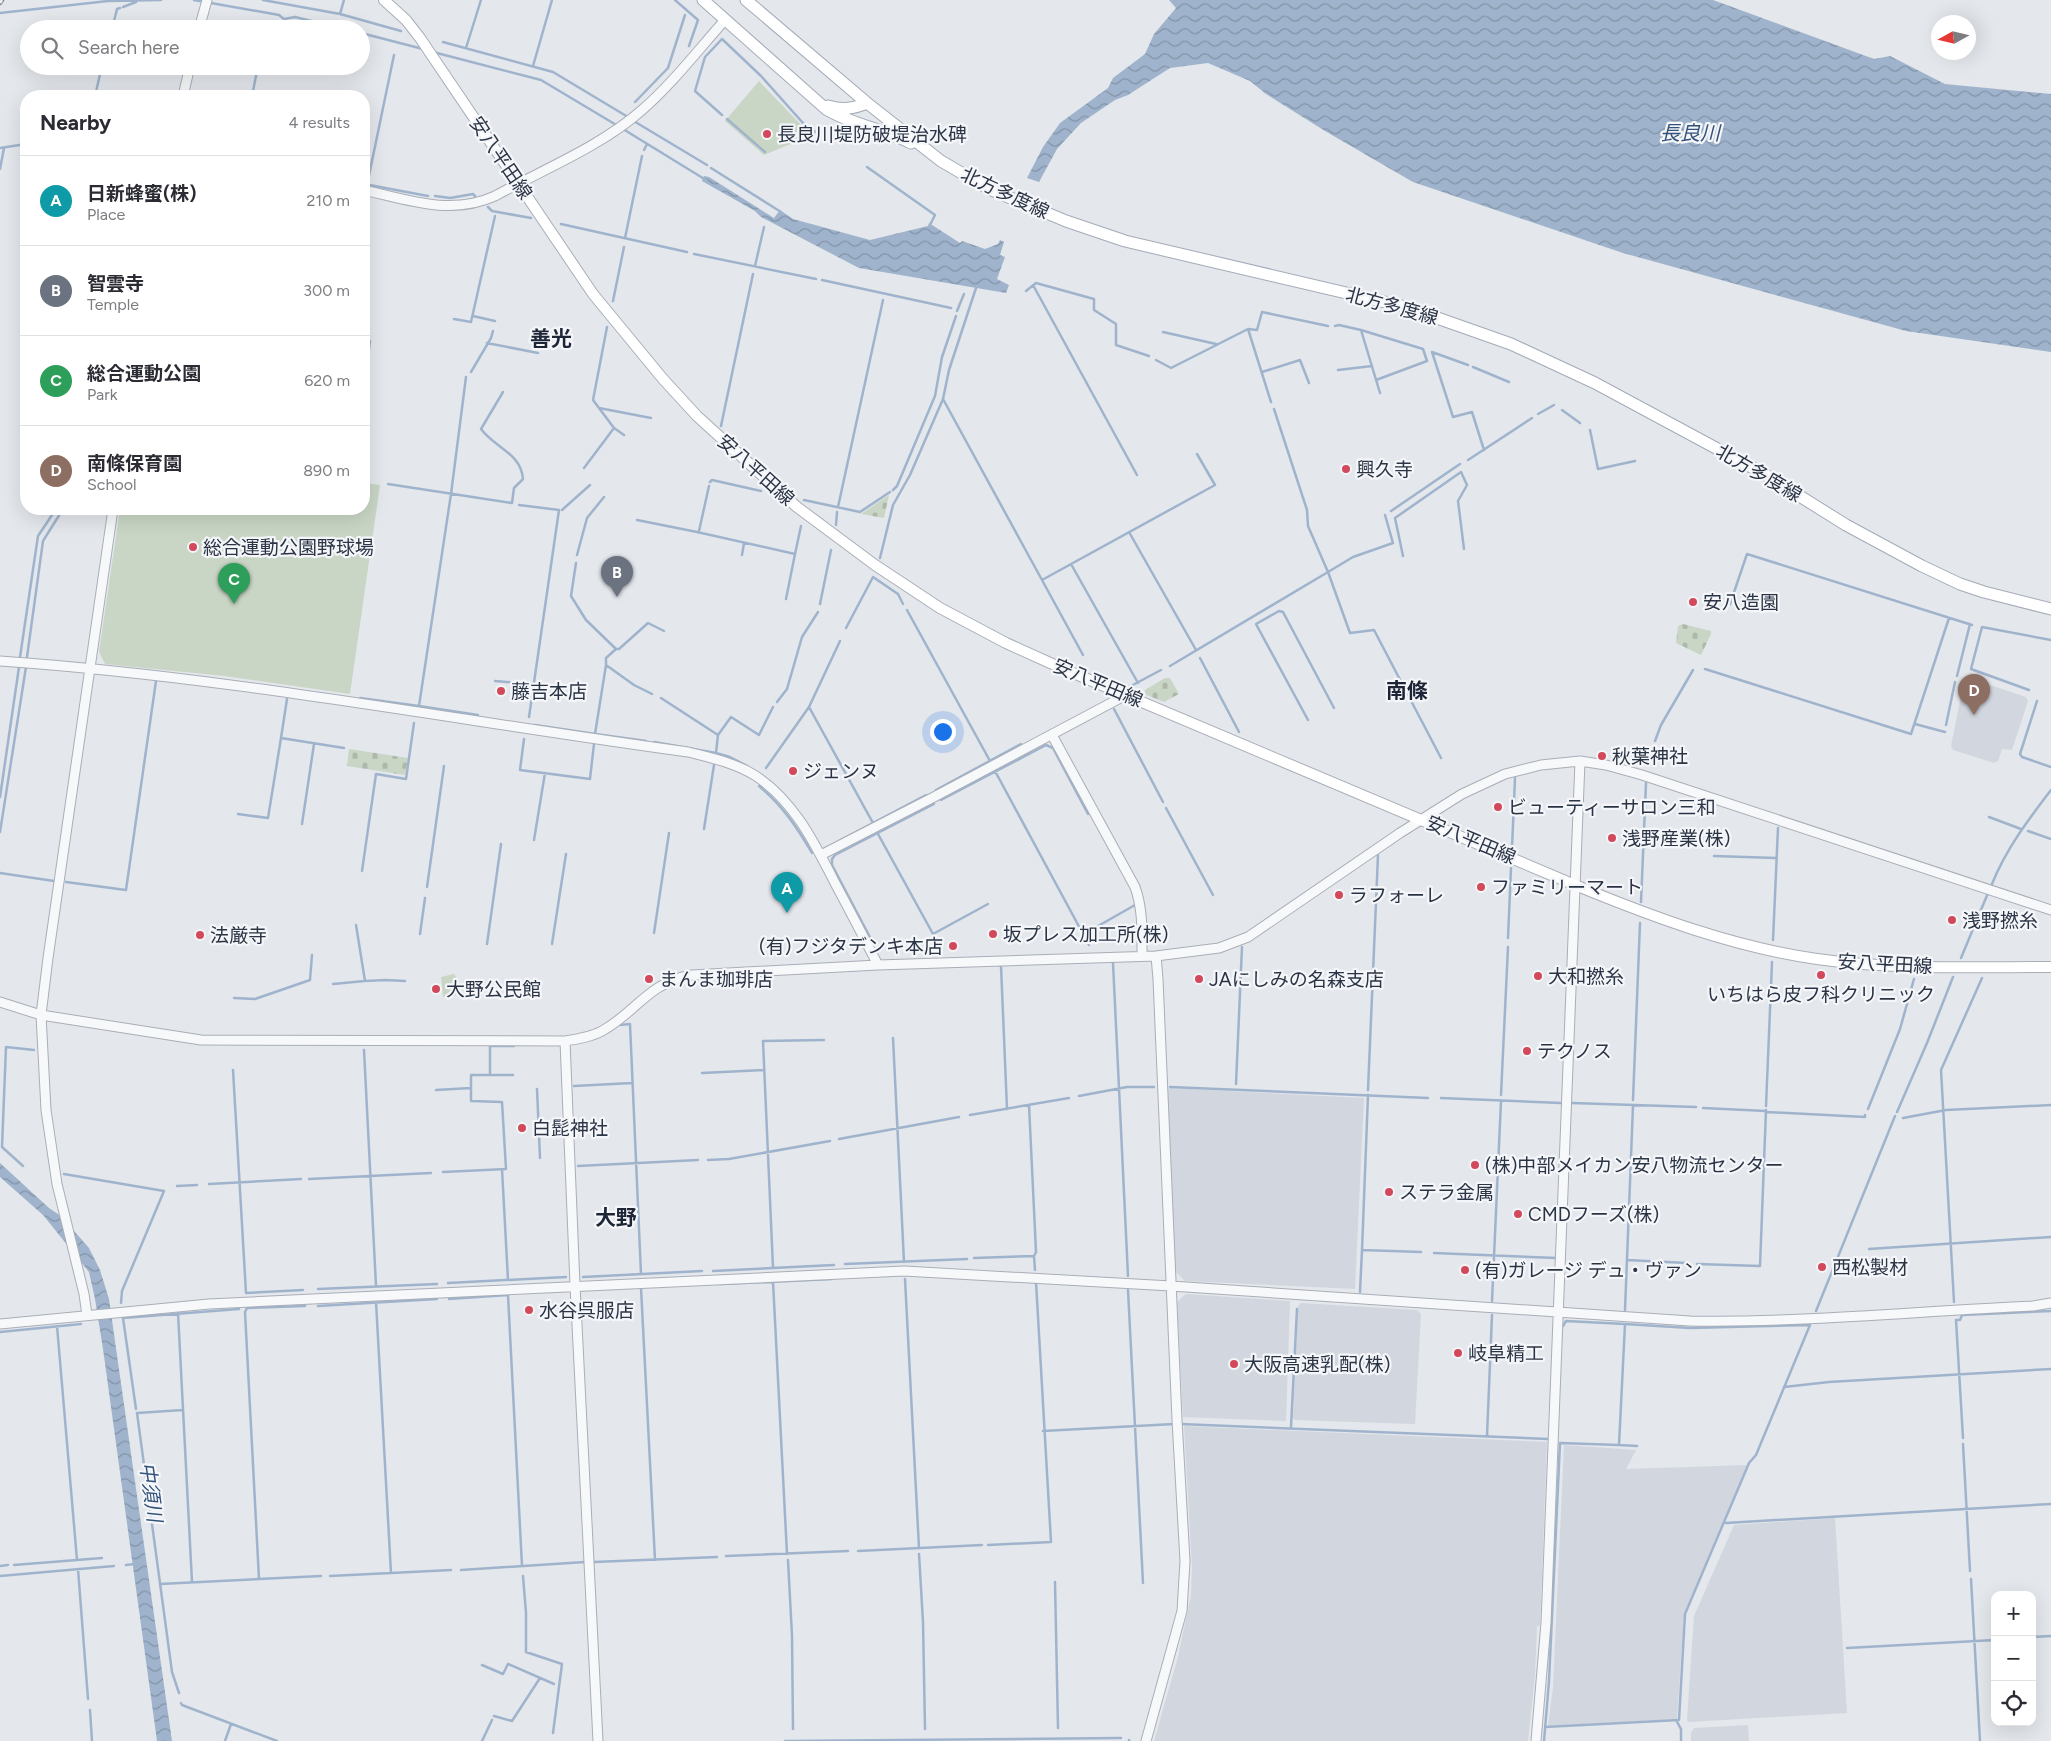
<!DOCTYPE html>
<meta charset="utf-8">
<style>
:root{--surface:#fff;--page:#f2f2f3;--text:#2b2b33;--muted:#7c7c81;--line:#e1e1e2;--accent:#d1495b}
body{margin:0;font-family:Figtree,"Noto Sans JP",sans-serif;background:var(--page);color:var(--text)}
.controls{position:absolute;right:15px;bottom:15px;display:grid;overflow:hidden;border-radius:10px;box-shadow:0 5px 20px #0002}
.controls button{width:45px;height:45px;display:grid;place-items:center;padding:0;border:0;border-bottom:1px solid var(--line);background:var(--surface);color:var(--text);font:25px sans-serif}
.compass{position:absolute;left:1931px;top:15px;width:45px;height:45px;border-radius:50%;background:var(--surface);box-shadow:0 5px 20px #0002;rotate:262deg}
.you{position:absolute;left:942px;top:731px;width:18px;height:18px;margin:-12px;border:4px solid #fff;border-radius:50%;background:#1a73e8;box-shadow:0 0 0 8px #1a73e833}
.badge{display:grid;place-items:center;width:32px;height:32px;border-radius:50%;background:var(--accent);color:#fff;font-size:16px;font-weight:700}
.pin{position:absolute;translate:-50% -41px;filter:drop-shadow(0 1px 2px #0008)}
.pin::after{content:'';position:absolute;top:26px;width:18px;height:15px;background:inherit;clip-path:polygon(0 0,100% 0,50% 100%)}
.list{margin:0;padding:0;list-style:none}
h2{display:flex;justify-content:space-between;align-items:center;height:65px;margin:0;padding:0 20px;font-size:21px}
h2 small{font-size:16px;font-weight:400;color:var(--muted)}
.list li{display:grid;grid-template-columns:32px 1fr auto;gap:15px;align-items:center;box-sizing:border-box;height:90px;padding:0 20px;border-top:1px solid var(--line)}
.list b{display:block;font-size:19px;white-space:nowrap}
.list p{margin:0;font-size:16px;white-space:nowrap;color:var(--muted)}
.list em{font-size:16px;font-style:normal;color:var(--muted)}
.icon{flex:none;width:28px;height:28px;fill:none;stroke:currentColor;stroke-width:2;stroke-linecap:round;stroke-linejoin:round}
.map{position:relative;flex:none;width:2051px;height:1741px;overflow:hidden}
.search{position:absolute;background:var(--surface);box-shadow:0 5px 20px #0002;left:20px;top:20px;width:350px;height:55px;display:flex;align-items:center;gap:12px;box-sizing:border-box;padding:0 18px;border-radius:28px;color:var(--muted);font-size:19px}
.panel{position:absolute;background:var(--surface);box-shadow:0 5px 20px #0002;left:20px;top:90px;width:350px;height:425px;border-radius:20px}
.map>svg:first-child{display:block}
.built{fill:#d2d6de}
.cemetery{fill:url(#cemetery-stones)}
.park{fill:#c9d6c5}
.water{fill:url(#water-waves)}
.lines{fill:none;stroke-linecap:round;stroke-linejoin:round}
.stream{stroke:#9fb4cc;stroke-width:2.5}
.tertiary-casing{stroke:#a9aeb7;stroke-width:11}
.secondary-casing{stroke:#a9aeb7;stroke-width:12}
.primary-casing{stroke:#a3abb8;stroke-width:13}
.tertiary{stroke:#f7f8fa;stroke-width:9}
.secondary{stroke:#fff;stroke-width:10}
.primary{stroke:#fff;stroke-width:11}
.rail-casing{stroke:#7d8696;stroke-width:4.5}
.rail{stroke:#f4f6f9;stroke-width:2.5;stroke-dasharray:8;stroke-linecap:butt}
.poi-dot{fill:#d1495b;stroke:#f4f6f9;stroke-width:2}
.labels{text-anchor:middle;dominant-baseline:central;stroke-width:4.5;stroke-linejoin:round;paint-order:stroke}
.poi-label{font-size:19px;fill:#2b3445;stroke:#f4f6f9;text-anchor:start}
.street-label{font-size:19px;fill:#2b3445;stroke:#f4f6f9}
.water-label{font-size:20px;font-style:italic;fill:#34527a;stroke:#f4f6f9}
.quarter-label{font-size:21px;font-weight:bold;fill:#1d2536;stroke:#f4f6f9}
</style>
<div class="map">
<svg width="2051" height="1741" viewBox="0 0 2051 1741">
<defs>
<pattern id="cemetery-stones" width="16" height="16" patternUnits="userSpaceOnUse" patternTransform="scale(1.25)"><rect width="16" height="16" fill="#c9d6c5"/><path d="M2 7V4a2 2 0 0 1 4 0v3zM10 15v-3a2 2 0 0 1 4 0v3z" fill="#adb8ab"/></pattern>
<pattern id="water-waves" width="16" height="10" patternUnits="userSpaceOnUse" patternTransform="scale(1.25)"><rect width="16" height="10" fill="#9fb4cc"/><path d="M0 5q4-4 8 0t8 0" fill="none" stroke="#8293a7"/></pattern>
</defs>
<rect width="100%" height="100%" fill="#e4e7ec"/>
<path class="built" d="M1969 678 2026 697 2028 701 2012 750 2002 749 1998 761 1994 763 1953 750 1951 746 1964 681Z
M1169 1088 1364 1098 1355 1289 1185 1281 1175 1271 1166 1092Z
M1186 1294 1290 1301 1286 1421 1183 1417 1177 1302Z
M1301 1303 1417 1310 1421 1314 1415 1424 1295 1420 1293 1418 1298 1306Z
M1184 1426 1547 1442 1540 1626H1537L1535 1675 1528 1741H1154L1178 1657 1191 1595 1192 1567Z
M1564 1445 1636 1450 1626 1469 1747 1465 1684 1614 1677 1719 1548 1726 1553 1687Z
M1835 1518 1847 1713 1688 1722 1687 1720 1694 1616 1734 1525Z
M1748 1725 1749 1741H1691V1733L1694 1728Z"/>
<path class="cemetery" d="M889 495 884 518 861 514Z
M1683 624 1711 631V634L1701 655 1676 643 1678 626Z
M1165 678H1170L1179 694 1164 702 1144 694 1145 690Z
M349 749 408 758 405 775 347 766Z"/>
<path class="park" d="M759 81 807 131 810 136 764 155 725 121Z
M364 483 380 485 350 694 224 676 105 664 99 652 120 509H364Z
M454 974 457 979 458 995 443 997 441 977Z"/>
<path class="water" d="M1169 0H1713L1874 59 1890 56 1945 84 2051 94V352L1906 331 1623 253 1413 182 1325 131 1266 94 1250 81 1208 63 1170 68 1128 95 1115 100 1081 123 1057 149 1039 182 1027 178 1043 147 1060 123 1108 88 1113 78 1145 54 1154 34 1176 8Z
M704 176 709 177 774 218 780 210 793 219 870 240 928 226 929 223 960 243 962 241 985 249 998 244 1000 240 1004 242 1000 255 1005 257 997 279 1009 285 1006 293 859 268 761 217 755 211 702 181Z
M0 1163 49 1208 61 1216 89 1248 100 1270 109 1299 172 1741H157L103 1349 95 1299 89 1272 43 1215 0 1177Z"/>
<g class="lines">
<path class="stream" d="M194 0 279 15 284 19 295 17 344 29
M263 0 340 14 401 31
M675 0 698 20 689 46
M123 7 136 2
M0 13 108 1 161 0
M340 14 344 0
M112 29 117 9 120 8
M266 29 267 27
M361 33 423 49
M443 42 553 72 628 117
M466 48 481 0
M433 52 541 80 618 126
M533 66 552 0
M95 96 102 66
M252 96 258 66
M635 102 668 68 685 15
M722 115 695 91 705 57 722 39 761 76 803 123 817 133
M727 119 765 152
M632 120 707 165
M623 129 706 180
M0 148 26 144
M644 150 647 144
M867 167 935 215 930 225
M711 168 781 212
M0 169 4 148
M364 184 428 196
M367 185 394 55
M435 196 450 198 473 194 475 196
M364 205 365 199
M488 207 492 211 531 218
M561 224 687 252
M625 238 642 156
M694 254 816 279
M755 266 764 227
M822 280 951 308
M1033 285 1137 475
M1026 291 1036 283 1094 299V310L1116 324V345L1149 356
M613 301 624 247
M957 311 964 294
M473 316 495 321
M454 319 471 322 495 216
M1335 326 1339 325 1361 330 1380 393
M607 327 593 400 614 428 624 435
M1248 329 1257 330 1262 312 1328 326
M1361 330 1423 349 1427 361 1376 380
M1163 332 1216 344
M487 343 538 353
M1156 360 1171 368 1248 329 1271 402
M1468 365 1432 352 1453 417 1472 412 1484 450
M1473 367 1509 382
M1338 370 1372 366
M471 372 491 338 493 331
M1262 372 1300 360 1309 383
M364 388 370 341
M503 392 481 429C495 448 521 453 523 479L514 488 512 503
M943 399 1083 655
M599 408 651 418
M1274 409 1307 510 1308 526 1328 572 1353 557 1393 543 1385 515
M1562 410 1580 423
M1538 414 1554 405
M721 426 753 274
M1590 430 1598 469 1635 461
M1468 460 1532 418
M584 468 614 428
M710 482 712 480 761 491
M388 484 512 503
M893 490 897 486 935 396 942 357 956 316
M804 500 860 512 890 492
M519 505 559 510 529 717
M838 507 883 300
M562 510 590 485
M1391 511 1460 464
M637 520 697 532 699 531 709 486
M836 525 837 512
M697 532 795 554 801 526
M1129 532 1196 650
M577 555 587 518 604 497
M742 555 744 543
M1403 556 1395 518 1461 472 1467 485 1458 501 1464 549
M880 558 893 505 910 475 943 399 949 370 976 288
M576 563 571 596 586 620 616 649 606 658V665L634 685 652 694
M1071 564 1138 683
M1042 580 1215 485 1197 454
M786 599 795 554
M820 604 831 550
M1730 604 1747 554 1972 625
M907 610 990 761
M1982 627 1971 669 2029 690
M1982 627 2051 640
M846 628 873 577 898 594 903 604
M616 649H619L648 623 664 631
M20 657 38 536 56 509
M27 657 43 541 63 509
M1200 658 1239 732
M1170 666 1328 572 1350 633 1374 630 1441 758
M1705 669 1911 734 1949 618
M1957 676 1970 624
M495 681 533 684
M1129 687 1161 670
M360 698 419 706 451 494 466 377
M661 698 718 735 731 717 759 735 773 707
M2037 701 2020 754 2022 757 2051 767
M777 702 787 689 802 637 818 612
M419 706 478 715
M809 707 873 823
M1114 709 1163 802
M1308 720 1256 624 1279 611 1283 612 1334 708
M1915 724 1945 732
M535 725 595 734 606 665
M1946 725 1955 682
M595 734 646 741
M718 735 716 753 730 757 747 766
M281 738 287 699
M524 739 520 770 590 779 594 744
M1655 741 1661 725 1693 670
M654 742 716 753
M766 768 809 707 840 641
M995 771 1089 945
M759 786C782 805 797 827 812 853
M936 790 1021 744
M0 797 19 667
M941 800 1046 745 1053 748 1088 814
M1166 808 1213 895
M238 814 268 818 281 738 344 748
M1989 817 2021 829
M302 824 314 744
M704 829 714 765
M2028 831 2051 839
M0 832 26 667
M878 834 933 934 988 904
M534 840 545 773
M837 842 926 795
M1512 848 1515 778
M1714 856 1776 858
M362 871 376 774 406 779 414 723
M0 873 54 881
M66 882 126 890 156 681
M1992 884C2006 849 2028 820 2051 790
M427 887 444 766
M1641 902 1646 783
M654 933 669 833
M420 934 425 898
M1084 934 1135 905
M1508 938 1511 868
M1773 940 1778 828
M873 943 832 865V859L835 855 934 804
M487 944 501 844
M552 944 566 854
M1961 958 1988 893
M1113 963 1128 1276
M1001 966 1007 1109
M365 981 386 980 405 981
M333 984 365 981 356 925
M234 998 255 999 310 980 312 955
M620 1025 630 1024 641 1274
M893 1038 904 1262
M364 1050 376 1286
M233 1070 246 1293 303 1290
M702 1073 764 1070
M490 1074V1046H514
M1236 1084 1242 947
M574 1086 632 1083
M1170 1087 1428 1098
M537 1089 540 1158
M436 1090 471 1088
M1368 1090 1378 855
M1368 1095 1362 1250 1421 1252
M1501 1095 1508 947
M1079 1096 1127 1087H1154
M1441 1098 1561 1103
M1633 1100 1640 923
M1572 1103 1696 1107
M1029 1105 1036 1252 1034 1256
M1766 1106 1772 962
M1703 1108 1766 1111
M1868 1109 1900 1029 1914 979
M1766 1112 1865 1117V1115
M1897 1112 1927 1043 1953 977
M970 1115 1069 1098
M1903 1118 1946 1110 2051 1105
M839 1139 959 1117
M708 1160 729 1159 830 1141
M23 1166 2 1147 6 1047 34 1050
M578 1166 698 1160
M502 1169 508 1280
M443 1172 506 1169 502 1102 471 1101V1075H513
M64 1174 164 1191 122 1291 121 1303
M309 1179 431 1173
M209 1184 301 1179
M177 1186 197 1185
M1869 1249 2051 1237
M1434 1253 1557 1258
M974 1258 1034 1256 1035 1270
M1627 1260 1687 1263
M845 1264 967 1259
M1697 1264 1760 1266 1766 1110
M773 1268 763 1041 824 1040
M713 1271 834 1265
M583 1277 702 1271
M905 1279 919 1548
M773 1282 787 1554
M448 1283 566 1277
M720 1284 832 1279
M641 1288 655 1560
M318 1289 437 1284
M1128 1290 1143 1583
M1360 1292 1362 1250
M449 1299 508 1295 522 1566
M1492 1301 1501 1101
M376 1302 391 1573 451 1570
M1954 1302 1941 1070 1982 978
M318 1306 437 1299
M1625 1310 1633 1106
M1816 1311 1895 1116
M178 1313 192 1582
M57 1326 77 1560
M0 1332 81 1324
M1784 1387 1829 1382 2051 1369
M136 1409 123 1318 239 1309
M1180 1424 1548 1439
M1291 1427 1297 1309
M1043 1431 1174 1424
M1487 1436 1492 1315
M1963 1438 1956 1320H1960L1962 1315 2051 1311
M1963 1444 1970 1571
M1619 1445 1637 1446
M1726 1523 2051 1504
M988 1545 1051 1542 1036 1282
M858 1551 982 1545
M919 1554 923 1622 925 1729
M726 1556 848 1551
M788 1560 792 1636 793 1729
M594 1562 717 1557
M14 1565 102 1558
M126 1565 135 1564
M0 1566 8 1565
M78 1569 88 1699
M461 1570 585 1562
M0 1576 114 1566
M330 1576 391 1573
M523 1576 526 1613V1652L562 1664 553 1733
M259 1579 245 1312 247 1308 305 1306
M1971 1579 1980 1741
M1055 1582 1058 1728
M160 1584 321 1576
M2032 1637 2051 1636
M1847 1648 1995 1640
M482 1665 503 1674 508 1664 554 1684
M179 1693 172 1672 137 1413 183 1410
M181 1703 182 1705 277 1741
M90 1710 92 1741
M494 1716 512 1721 540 1678
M1676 1720 1681 1729V1741
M1545 1727 1679 1720 1685 1614 1749 1463 1756 1455 1810 1325 1690 1328 1625 1324
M1129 1740V1741
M225 1741 231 1724
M482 1741 492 1720
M785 1741 1121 1738
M1544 1741 1549 1681 1560 1443 1619 1445 1625 1324 1566 1321 1563 1326"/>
<defs>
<path id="tertiary" d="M199 29 207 0
M183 96 190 66
M364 190C408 200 451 216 495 196 544 169 600 147 642 110 673 83 698 50 725 20
M0 661C231 677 459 721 688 752 711 758 736 763 756 776 795 802 815 844 836 885 850 911 864 938 878 965
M1052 735 1135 887C1143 909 1142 932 1142 955
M821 855 934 797 1126 695
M0 1002 41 1015 201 1040 565 1041C578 1039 591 1037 602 1031 638 1011 647 983 692 975L878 965 1156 956 1219 948 1248 937 1400 833 1462 794 1505 774 1541 765 1580 761 1606 765 1642 775 2051 910
M565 1041 575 1285 598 1741
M87 1315 84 1294 57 1184 46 1110 41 1015 48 958 113 509
M0 1324 209 1304 904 1271 1171 1286 1690 1321C1804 1323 1919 1311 2033 1306L2051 1303
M1146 1741 1182 1611 1185 1561 1177 1420 1158 979 1156 956
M1536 1741 1546 1623 1580 761"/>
<path id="secondary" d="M384 0 406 20 420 38 593 294 663 379 697 416 797 507 875 565 940 608 1006 643 1059 667 1575 885C1653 917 1733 947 1817 959 1894 970 1973 967 2051 967"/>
<path id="primary" d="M703 0 826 109C852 125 884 129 911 143
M746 0 867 103 941 161 989 189 1066 221 1125 241 1406 307 1511 344 1595 383 1766 475 1846 525 1922 566 1960 584 1984 592 2051 609
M828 106C843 110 853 109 867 103"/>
</defs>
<use href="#tertiary" class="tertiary-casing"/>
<use href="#secondary" class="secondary-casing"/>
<use href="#primary" class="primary-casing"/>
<use href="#tertiary" class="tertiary"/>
<use href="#secondary" class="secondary"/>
<use href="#primary" class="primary"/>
<defs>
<path id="rail" d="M0 3 2 0"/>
</defs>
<use href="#rail" class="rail-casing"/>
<use href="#rail" class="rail"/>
</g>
<g class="poi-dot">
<circle cx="767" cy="134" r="5"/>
<circle cx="1346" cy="469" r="5"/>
<circle cx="193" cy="547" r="5"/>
<circle cx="1693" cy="602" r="5"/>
<circle cx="501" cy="691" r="5"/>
<circle cx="1602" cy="756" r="5"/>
<circle cx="793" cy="771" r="5"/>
<circle cx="1498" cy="807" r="5"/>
<circle cx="1612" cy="838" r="5"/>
<circle cx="1481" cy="887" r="5"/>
<circle cx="1339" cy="895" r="5"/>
<circle cx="1952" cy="920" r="5"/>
<circle cx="993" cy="934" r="5"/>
<circle cx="200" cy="935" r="5"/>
<circle cx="953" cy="946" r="5"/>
<circle cx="1821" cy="975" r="5"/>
<circle cx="1538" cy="976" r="5"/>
<circle cx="649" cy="979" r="5"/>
<circle cx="1199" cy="979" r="5"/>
<circle cx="436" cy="989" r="5"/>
<circle cx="1527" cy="1051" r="5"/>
<circle cx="522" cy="1128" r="5"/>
<circle cx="1475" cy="1165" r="5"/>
<circle cx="1389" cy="1192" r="5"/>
<circle cx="1518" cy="1214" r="5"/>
<circle cx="1822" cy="1267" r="5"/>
<circle cx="1465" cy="1270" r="5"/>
<circle cx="529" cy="1310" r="5"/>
<circle cx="1458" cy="1353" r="5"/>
<circle cx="1234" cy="1364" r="5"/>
</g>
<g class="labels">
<g class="poi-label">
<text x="777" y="134">長良川堤防破堤治水碑</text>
<text x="1356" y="469">興久寺</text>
<text x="203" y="547">総合運動公園野球場</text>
<text x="1703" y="602">安八造園</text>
<text x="511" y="691">藤吉本店</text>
<text x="1612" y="756">秋葉神社</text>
<text x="803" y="771">ジェンヌ</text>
<text x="1508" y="807">ビューティーサロン三和</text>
<text x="1622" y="838">浅野産業(株)</text>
<text x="1491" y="887">ファミリーマート</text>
<text x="1349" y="895">ラフォーレ</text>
<text x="1962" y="920">浅野撚糸</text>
<text x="1003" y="934">坂プレス加工所(株)</text>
<text x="210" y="935">法厳寺</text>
<text x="943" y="946" text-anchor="end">(有)フジタデンキ本店</text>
<text x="1548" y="976">大和撚糸</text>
<text x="659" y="979">まんま珈琲店</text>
<text x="1209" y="979">JAにしみの名森支店</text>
<text x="446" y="989">大野公民館</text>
<text x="1821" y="994" text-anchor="middle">いちはら皮フ科クリニック</text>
<text x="1537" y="1051">テクノス</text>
<text x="532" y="1128">白髭神社</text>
<text x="1485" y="1165">(株)中部メイカン安八物流センター</text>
<text x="1399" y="1192">ステラ金属</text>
<text x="1528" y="1214">CMDフーズ(株)</text>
<text x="1832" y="1267">西松製材</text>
<text x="1475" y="1270">(有)ガレージ デュ・ヴァン</text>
<text x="539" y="1310">水谷呉服店</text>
<text x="1468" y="1353">岐阜精工</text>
<text x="1244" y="1364">大阪高速乳配(株)</text>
</g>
<g class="street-label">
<text transform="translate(501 158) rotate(56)">安八平田線</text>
<text transform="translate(1005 193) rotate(25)">北方多度線</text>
<text transform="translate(1392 306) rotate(15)">北方多度線</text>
<text transform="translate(756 470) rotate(42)">安八平田線</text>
<text transform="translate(1759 473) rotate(30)">北方多度線</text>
<text transform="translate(1098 683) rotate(23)">安八平田線</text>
<text transform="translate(1471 840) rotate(23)">安八平田線</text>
<text transform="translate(1885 964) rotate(3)">安八平田線</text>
</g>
<g class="water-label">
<text x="1690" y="133">長良川</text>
<text transform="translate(151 1492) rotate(82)">中須川</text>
</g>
<g class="quarter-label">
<text x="551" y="338">善光</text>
<text x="1407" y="690">南條</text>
<text x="616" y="1217">大野</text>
</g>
</g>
</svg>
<div class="controls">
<button>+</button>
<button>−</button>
<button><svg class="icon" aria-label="locate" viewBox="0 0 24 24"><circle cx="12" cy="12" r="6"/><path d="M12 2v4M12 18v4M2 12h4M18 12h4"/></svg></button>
</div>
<svg class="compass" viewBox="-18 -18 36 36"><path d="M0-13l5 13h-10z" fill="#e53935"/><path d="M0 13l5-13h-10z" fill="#7c7c81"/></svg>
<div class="you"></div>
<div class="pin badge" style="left:787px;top:913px;background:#0f9aa8">A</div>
<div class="pin badge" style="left:617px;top:597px;background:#6b7280">B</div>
<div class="pin badge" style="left:234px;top:604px;background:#2e9e5b">C</div>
<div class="pin badge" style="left:1974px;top:715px;background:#8d6e63">D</div>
<div class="search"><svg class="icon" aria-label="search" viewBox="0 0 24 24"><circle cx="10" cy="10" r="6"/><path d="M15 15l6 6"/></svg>Search here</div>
<section class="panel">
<h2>Nearby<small>4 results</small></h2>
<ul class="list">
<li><span class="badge" style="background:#0f9aa8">A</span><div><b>日新蜂蜜(株)</b><p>Place</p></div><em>210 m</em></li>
<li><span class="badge" style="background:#6b7280">B</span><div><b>智雲寺</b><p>Temple</p></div><em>300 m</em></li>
<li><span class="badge" style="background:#2e9e5b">C</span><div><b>総合運動公園</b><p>Park</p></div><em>620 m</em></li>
<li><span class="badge" style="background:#8d6e63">D</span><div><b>南條保育園</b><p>School</p></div><em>890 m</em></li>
</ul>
</section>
</div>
